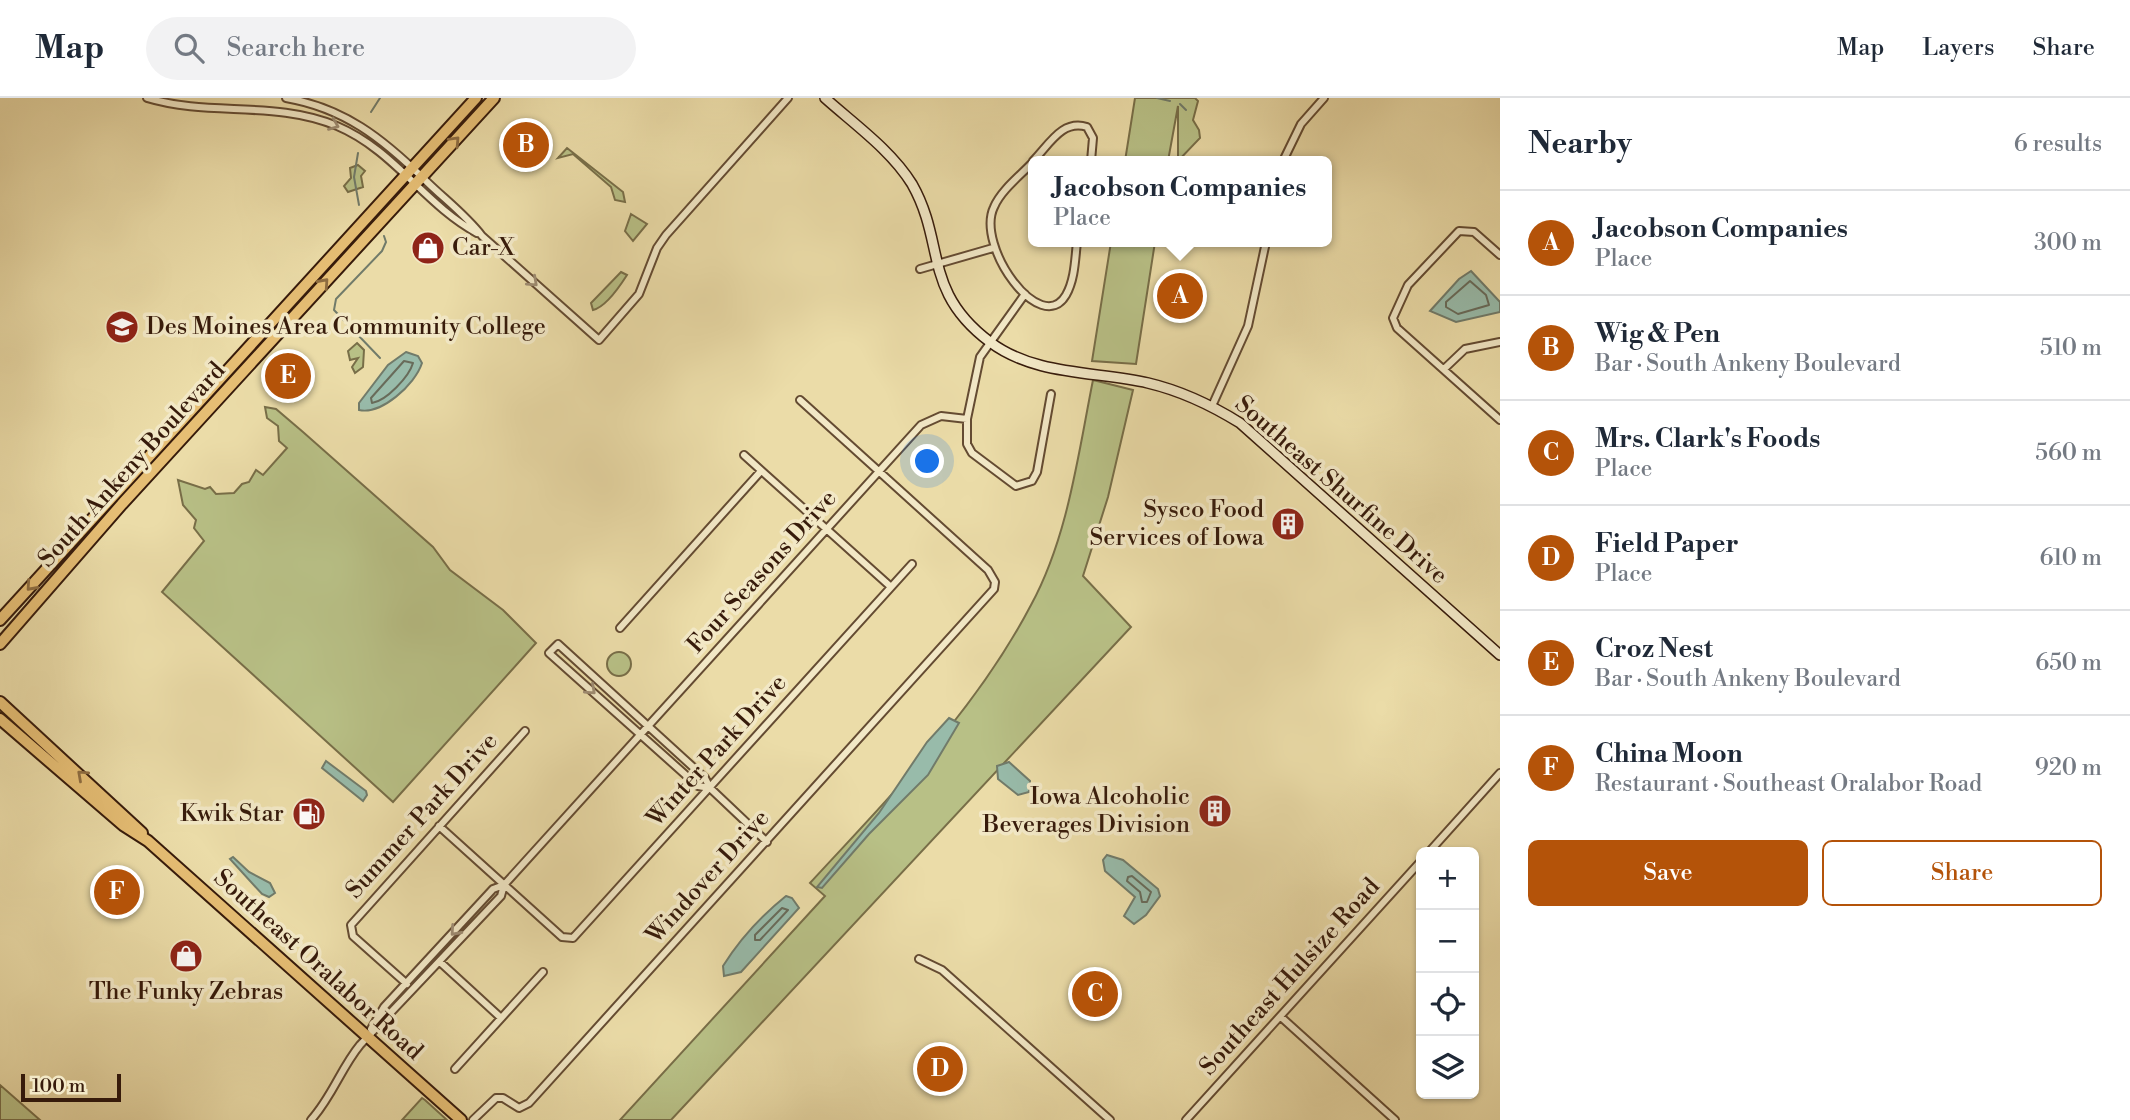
<!DOCTYPE html>
<meta charset="utf-8">
<style>
:root{--surface:#fff;--page:#f2f2f3;--text:#1f2937;--muted:#747a83;--line:#e0e1e3;--accent:#b45309}
body{margin:0;font-family:"Libre Bodoni",serif;background:var(--page);color:var(--text)}
.controls{position:absolute;right:21px;bottom:21px;display:grid;overflow:hidden;border-radius:10px;box-shadow:0 2px 5px #0004}
.controls button{width:63px;height:63px;display:grid;place-items:center;padding:0;border:0;border-bottom:2px solid var(--line);background:var(--surface);color:var(--text);font:35px sans-serif}
.scale{position:absolute;left:21px;bottom:18px;width:100px;box-sizing:border-box;padding-left:7px;border:4px solid #371b0b;border-top:0;font-size:19px;line-height:24px;white-space:nowrap;color:#371b0b;-webkit-text-stroke:5px #f2e8c6;paint-order:stroke}
.you{position:absolute;left:928px;top:364px;width:24px;height:24px;margin:-18px;border:5px solid #fff;border-radius:50%;background:#1a73e8;box-shadow:0 0 0 10px #1a73e833}
.badge{display:grid;place-items:center;width:46px;height:46px;border-radius:50%;background:var(--accent);color:#fff;font-size:23px;font-weight:700}
.pin{position:absolute;translate:-50% -50%;border:4px solid #fff;box-shadow:0 2px 7px #0006}
.popup{position:absolute;left:1028px;top:58px;width:304px;height:91px;box-sizing:border-box;display:grid;place-content:center;border-radius:10px;background:var(--surface);filter:drop-shadow(0 2px 5px #0005);font-size:23px;white-space:nowrap;color:var(--muted)}
.popup b{font-size:26px;color:var(--text)}
.popup::after{content:'';position:absolute;left:50%;top:100%;margin-left:-14px;border:14px solid transparent;border-top-color:var(--surface)}
.list{margin:0;padding:0;list-style:none}
h2{display:flex;justify-content:space-between;align-items:center;height:91px;margin:0;padding:0 28px;font-size:30px}
h2 small{font-size:23px;font-weight:400;color:var(--muted)}
.list li{display:grid;grid-template-columns:46px 1fr auto;gap:21px;align-items:center;box-sizing:border-box;height:105px;padding:0 28px;border-top:2px solid var(--line)}
.list b{display:block;font-size:26px;white-space:nowrap}
.list p{margin:0;font-size:23px;white-space:nowrap;color:var(--muted)}
.list em{font-size:23px;font-style:normal;color:var(--muted)}
.actions{display:flex;gap:14px;padding:21px 28px}
.actions a{flex:1;padding:16px 0;border:2px solid var(--accent);border-radius:10px;text-align:center;font-size:24px;color:var(--accent)}
.actions .main{background:var(--accent);color:#fff}
.icon{flex:none;width:38px;height:38px;fill:none;stroke:currentColor;stroke-width:2;stroke-linecap:round;stroke-linejoin:round}
.map{position:relative;flex:none;width:1500px;height:1022px;overflow:hidden}
header{display:flex;align-items:center;gap:42px;box-sizing:border-box;height:98px;padding:0 35px;background:var(--surface);border-bottom:2px solid var(--line)}
header strong{font-size:33px}
nav{display:flex;gap:38px;margin-inline-start:auto;font-size:24px}
.search{width:490px;height:63px;background:var(--page);display:flex;align-items:center;gap:18px;box-sizing:border-box;padding:0 24px;border-radius:38px;color:var(--muted);font-size:26px}
main{display:flex}
aside{flex:1;background:var(--surface)}
.map>svg:first-child{display:block}
.green{fill:#b8c086;stroke:#786e48;stroke-width:2}
.water{fill:#98bbaa;stroke:#717b6a;stroke-width:2}
.lines{fill:none;stroke-linecap:round;stroke-linejoin:round}
.shore{stroke:#686b5a;stroke-width:2}
.stream{stroke:#717b6a;stroke-width:2}
.street-casing{stroke:#644b32;stroke-width:10}
.secondary-casing{stroke:#371b0b;stroke-width:12}
.primary-casing{stroke:#371b0b;stroke-width:14}
.street{stroke:#f2e8c6;stroke-width:6}
.secondary{stroke:#f2e8c6;stroke-width:9}
.primary{stroke:#e6be74;stroke-width:10}
.oneway{stroke:#9e8c72}
.oneway2{stroke:#8e6c40}
.labels{text-anchor:middle;dominant-baseline:central;stroke-width:7;stroke-linejoin:round;paint-order:stroke}
.poi-label{font-size:24px;fill:#371b0b;stroke:#f2e8c6;text-anchor:end}
.street-label{font-size:24px;fill:#371b0b;stroke:#f2e8c6}
</style>
<header>
<strong>Map</strong>
<div class="search"><svg class="icon" aria-label="search" viewBox="0 0 24 24"><circle cx="10" cy="10" r="6"/><path d="M15 15l6 6"/></svg>Search here</div>
<nav><a>Map</a><a>Layers</a><a>Share</a></nav>
</header>
<main>
<div class="map">
<svg width="1500" height="1022" viewBox="0 0 1500 1022">
<rect width="100%" height="100%" fill="#ebdca8"/>
<filter id="stains"><feTurbulence type="fractalNoise" baseFrequency=".00286" numOctaves="4"/><feColorMatrix values="0 0 0 0 .2 0 0 0 0 .09 0 0 0 0 .02 0 0 0 .5 -.17"/></filter>
<radialGradient id="worn" r=".72"><stop offset=".6" stop-color="#630" stop-opacity="0"/><stop offset="1" stop-color="#630" stop-opacity=".3"/></radialGradient>
<path class="green" d="M1135 0H1195L1198 3 1193 22 1199 32 1200 40 1178 63V8L1168 63H1125Z
M567 50 623 94 625 104 615 102 611 89 573 56 558 60Z
M358 67 365 73 361 78 363 89 348 94 344 88 351 80 350 70Z
M631 116 647 126 633 143 625 133Z
M1111 144H1155L1136 266 1092 263Z
M621 174 627 177C620 188 606 209 593 212L591 205Z
M357 245 364 252 363 269 355 275 352 269 358 260 350 262 348 253Z
M1093 282 1133 292 1108 399 1083 478 1131 529 671 1022H620L825 798 810 785C891 697 975 614 1031 507 1068 439 1078 357 1093 282Z
M265 309 276 311 303 334 433 449 450 472 503 512 536 545 393 704 162 494 204 443 194 430 196 422 183 407 178 382 205 391 210 389 216 396 234 395 242 386 249 384 256 372 263 377 287 350 279 343 278 328 267 320Z
M607 566a12 12 0 1 1 24 0a12 12 0 1 1-24 0Z
M0 987 40 1022H0Z
M422 1000 425 1002 447 1022H402Z"/>
<path class="water" d="M1471 173 1500 204V214L1456 224 1430 213 1459 181Z
M406 254 418 258 422 265C415 287 381 317 359 312V305L388 267Z
M949 620 959 625 928 677 869 736 822 790 817 789 879 715 927 644Z
M326 663 366 693 367 697 363 703 322 670Z
M1009 664 1030 683 1029 694 1018 697 998 681 997 668Z
M1107 757 1123 762 1158 791 1160 798 1146 817 1134 826 1124 818 1135 799 1105 773 1103 762Z
M233 759 249 774 270 785 275 795 269 799 262 796 230 761Z
M786 798 792 800 799 810 741 874 724 878 723 868C740 841 761 818 786 798Z"/>
<g class="lines">
<path class="shore" d="M1470 183 1486 197 1489 207 1458 216 1446 209V204Z
M404 263 413 265C409 279 386 303 372 305L371 300Z
M1132 778 1151 794 1147 804H1142L1140 794 1127 783 1128 779Z
M782 810 788 812 760 842H755V837Z"/>
<path class="stream" d="M1157 0 1170 3
M1180 6 1186 12
M371 14 380 0
M358 55 354 79 359 107
M380 260 334 212 336 201 382 153 386 144 384 138"/>
<defs>
<path id="street" d="M147 0C210 19 275 2 337 28 394 52 425 107 477 135
M286 0C344 10 382 40 424 81 443 100 465 116 482 138L599 242 639 196 657 150 666 137 788 0
M1033 63C1049 47 1062 21 1087 29L1093 40 1091 63
M1283 63 1301 26 1324 0
M1033 64C1021 77 1001 92 994 109 975 148 1041 240 1066 197 1075 181 1075 161 1077 144
M1500 157 1474 134 1459 133 1408 187 1393 220 1397 230 1500 322
M920 171 993 150
M1025 196 980 259 967 321V346L972 355 1016 388 1032 383 1037 374 1051 296
M1444 271 1465 251 1500 244
M1212 308 1248 228 1266 144
M744 357 891 489
M620 530 761 373
M710 690 698 688 549 555 558 546 705 680 710 690 767 744
M439 728 562 839 573 840 912 466
M1429 754 1500 675
M919 861 942 872 1110 1022
M440 864 501 920
M407 886 353 838 351 827 525 633
M1281 919 1395 1022
M371 931 384 909 493 791 504 787
M455 971 543 874
M311 1022C332 999 341 970 360 947L501 798 504 787 921 327 941 318 967 321
M473 1022 496 1000H503L519 1010 529 1005 994 491 995 484 988 472 800 302
M1186 1022 1421 763"/>
<path id="secondary" d="M825 0C854 26 891 52 912 86 946 146 922 193 990 244 1035 278 1096 273 1148 285 1182 293 1211 307 1240 325L1500 557"/>
<path id="primary" d="M0 522 476 0
M0 546 122 406 494 0
M0 604 142 735
M0 621 123 727 148 743 461 1022"/>
</defs>
<use href="#street" class="street-casing"/>
<use href="#secondary" class="secondary-casing"/>
<use href="#primary" class="primary-casing"/>
<use href="#street" class="street"/>
<use href="#secondary" class="secondary"/>
<use href="#primary" class="primary"/>
</g>
<defs><path id="oneway-chevron" d="M-2-3.5L2.5 0L-2 3.5" fill="none" stroke-width="1.6" stroke-linecap="round" stroke-linejoin="round" transform="scale(1.75)"/></defs>
<g class="oneway">
<use href="#oneway-chevron" transform="translate(334 27) rotate(22)"/>
<use href="#oneway-chevron" transform="translate(533 184) rotate(42)"/>
<use href="#oneway-chevron" transform="translate(591 592) rotate(42)"/>
<use href="#oneway-chevron" transform="translate(455 833) rotate(132)"/>
</g>
<g class="oneway2">
<use href="#oneway-chevron" transform="translate(455 43) rotate(-47)"/>
<use href="#oneway-chevron" transform="translate(324 185) rotate(-48)"/>
<use href="#oneway-chevron" transform="translate(31 488) rotate(132)"/>
<use href="#oneway-chevron" transform="translate(82 677) rotate(-138)"/>
</g>
<defs>
<symbol id="shop-disc" viewBox="-11 -11 22 22"><circle r="9.5" fill="#8f2418" stroke="#f2e8c6"/><path d="M-5-2.5h2.3a2.7 3.5 0 0 1 5.4 0H5L5.5 6h-11ZM-1.5-2.5h3a1.5 2.3 0 0 0-3 0Z" fill="#fff"/></symbol>
<symbol id="university-disc" viewBox="-11 -11 22 22"><circle r="9.5" fill="#8f2418" stroke="#f2e8c6"/><path d="M0-5L7-2L0 1L-7-2ZM-4 1L0 2.5L4 1V4Q0 6-4 4Z" fill="#fff"/></symbol>
<symbol id="building-disc" viewBox="-11 -11 22 22"><circle r="9.5" fill="#8f2418" stroke="#f2e8c6"/><path d="M-4-6H4V6H1V3H-1V6H-4ZM-2.5-4.3h1.7v1.8h-1.7ZM.8-4.3h1.7v1.8H.8ZM-2.5-1h1.7V.8h-1.7ZM.8-1h1.7V.8H.8Z" fill="#fff"/></symbol>
<symbol id="fuel-disc" viewBox="-11 -11 22 22"><circle r="9.5" fill="#8f2418" stroke="#f2e8c6"/><path d="M-5.5-6h7V0h2V4h1.3V-2.5L3-4.5l.8-.8L6-3V5H2.5V1h-1V6h-7ZM-4.2-4.7v3.2H.2V-4.7Z" fill="#fff"/></symbol>
</defs>
<g fill-rule="evenodd">
<use href="#shop-disc" x="409" y="131" width="38" height="38"/>
<use href="#university-disc" x="103" y="210" width="38" height="38"/>
<use href="#building-disc" x="1269" y="407" width="38" height="38"/>
<use href="#building-disc" x="1196" y="694" width="38" height="38"/>
<use href="#fuel-disc" x="290" y="697" width="38" height="38"/>
<use href="#shop-disc" x="167" y="839" width="38" height="38"/>
</g>
<g class="labels">
<g class="poi-label">
<text x="452" y="150" text-anchor="start">Car-X</text>
<text x="146" y="229" text-anchor="start">Des Moines Area Community College</text>
<text x="1264" y="412">Sysco Food<tspan x="1264" dy="28">Services of Iowa</tspan></text>
<text x="1190" y="699">Iowa Alcoholic<tspan x="1190" dy="28">Beverages Division</tspan></text>
<text x="284" y="716">Kwik Star</text>
<text x="186" y="894" text-anchor="middle">The Funky Zebras</text>
</g>
<g class="street-label">
<text transform="translate(132 367) rotate(-48)">South Ankeny Boulevard</text>
<text transform="translate(1341 392) rotate(41)">Southeast Shurfine Drive</text>
<text transform="translate(762 474) rotate(-48)">Four Seasons Drive</text>
<text transform="translate(717 653) rotate(-48)">Winter Park Drive</text>
<text transform="translate(422 718) rotate(-48)">Summer Park Drive</text>
<text transform="translate(708 779) rotate(-48)">Windover Drive</text>
<text transform="translate(318 867) rotate(42)">Southeast Oralabor Road</text>
<text transform="translate(1290 879) rotate(-48)">Southeast Hulsize Road</text>
</g>
</g>
<rect width="100%" height="100%" filter="url(#stains)"/>
<rect width="100%" height="100%" fill="url(#worn)"/>
</svg>
<div class="controls">
<button>+</button>
<button>−</button>
<button><svg class="icon" aria-label="locate" viewBox="0 0 24 24"><circle cx="12" cy="12" r="6"/><path d="M12 2v4M12 18v4M2 12h4M18 12h4"/></svg></button>
<button><svg class="icon" aria-label="layers" viewBox="0 0 24 24"><path d="M12 4l9 5-9 5-9-5zM3 14l9 5 9-5"/></svg></button>
</div>
<div class="scale">100 m</div>
<div class="you"></div>
<div class="pin badge" style="left:1180px;top:198px">A</div>
<div class="popup"><b>Jacobson Companies</b>Place</div>
<div class="pin badge" style="left:526px;top:47px">B</div>
<div class="pin badge" style="left:1095px;top:896px">C</div>
<div class="pin badge" style="left:940px;top:971px">D</div>
<div class="pin badge" style="left:288px;top:278px">E</div>
<div class="pin badge" style="left:117px;top:794px">F</div>
</div>
<aside>
<h2>Nearby<small>6 results</small></h2>
<ul class="list">
<li><span class="badge">A</span><div><b>Jacobson Companies</b><p>Place</p></div><em>300 m</em></li>
<li><span class="badge">B</span><div><b>Wig &amp; Pen</b><p>Bar · South Ankeny Boulevard</p></div><em>510 m</em></li>
<li><span class="badge">C</span><div><b>Mrs. Clark's Foods</b><p>Place</p></div><em>560 m</em></li>
<li><span class="badge">D</span><div><b>Field Paper</b><p>Place</p></div><em>610 m</em></li>
<li><span class="badge">E</span><div><b>Croz Nest</b><p>Bar · South Ankeny Boulevard</p></div><em>650 m</em></li>
<li><span class="badge">F</span><div><b>China Moon</b><p>Restaurant · Southeast Oralabor Road</p></div><em>920 m</em></li>
</ul>
<div class="actions"><a class="main">Save</a><a>Share</a></div>
</aside>
</main>
